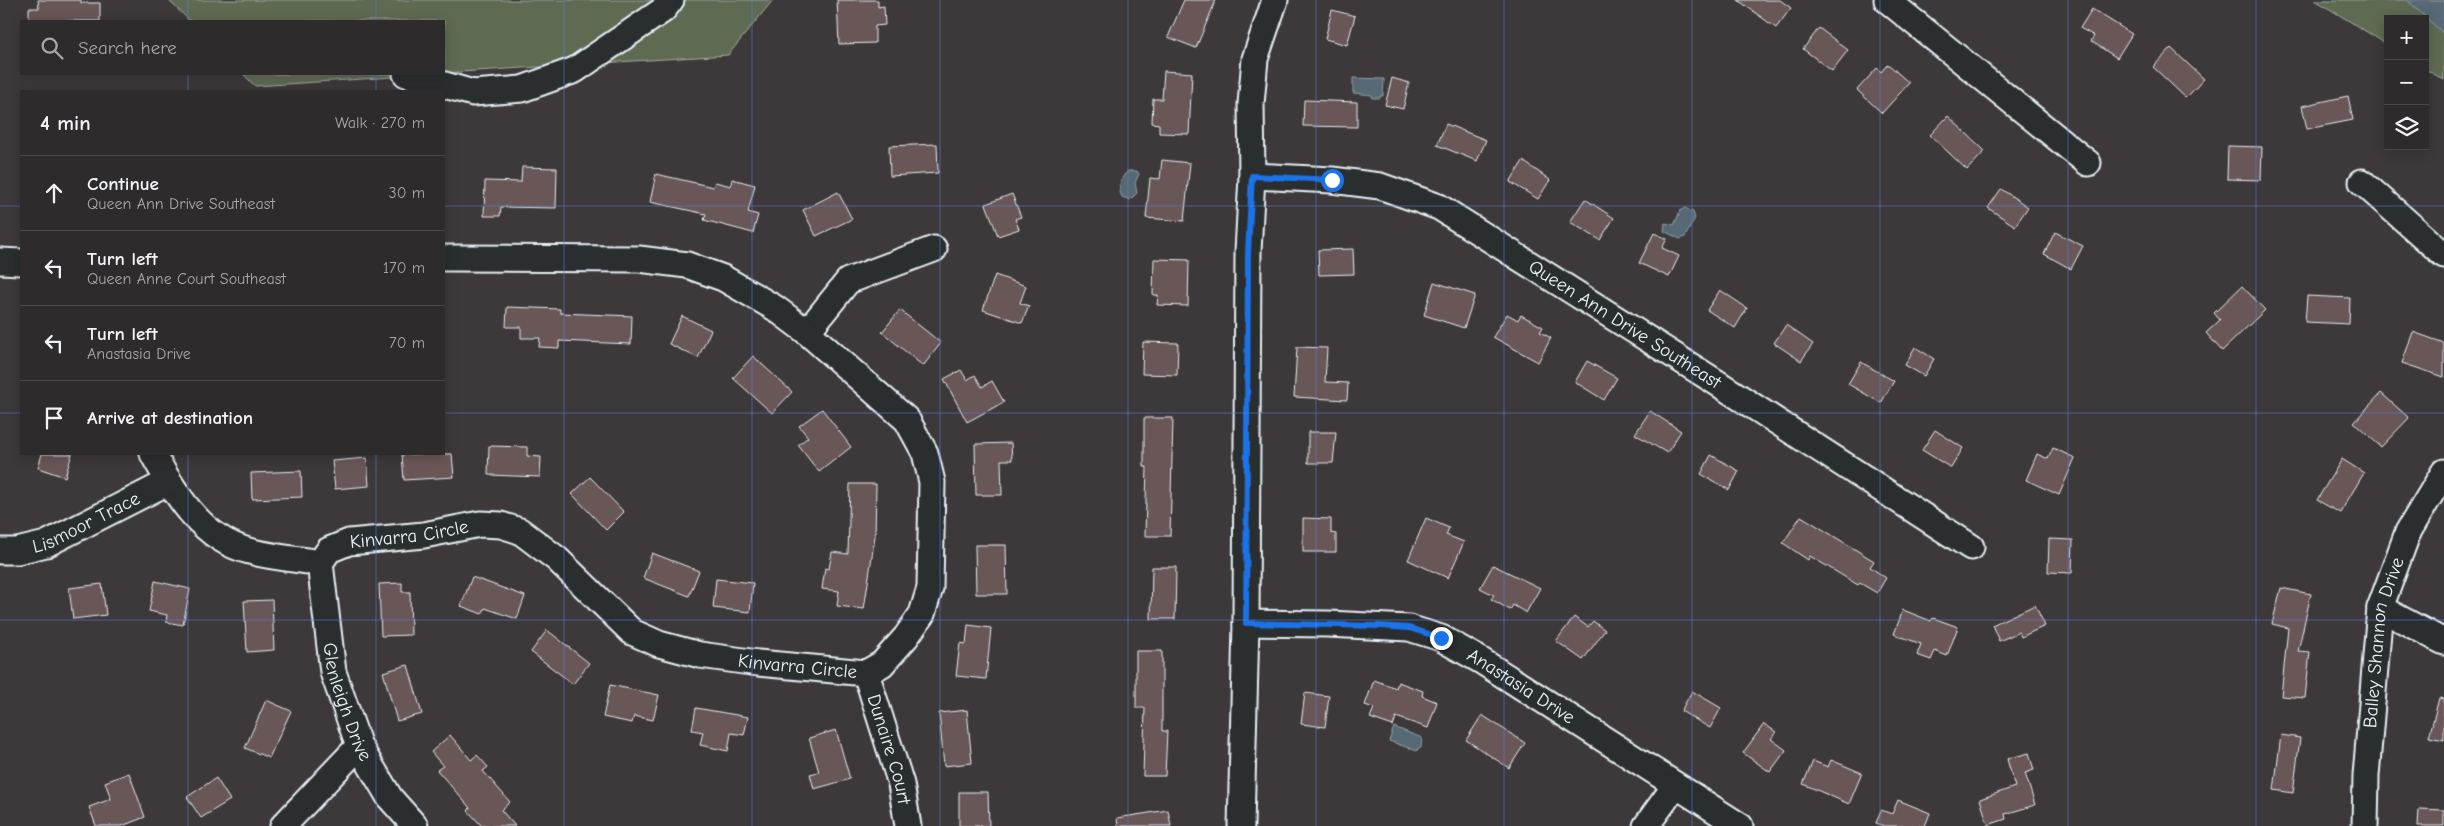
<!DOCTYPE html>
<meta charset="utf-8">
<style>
:root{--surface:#2e2b2c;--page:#3a3738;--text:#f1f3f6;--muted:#a7a7a9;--line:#494748}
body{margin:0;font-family:"Comic Neue",sans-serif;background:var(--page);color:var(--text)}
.controls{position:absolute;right:15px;top:15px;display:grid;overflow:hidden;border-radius:0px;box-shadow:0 2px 12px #0003}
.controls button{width:45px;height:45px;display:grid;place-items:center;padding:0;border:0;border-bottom:1px solid var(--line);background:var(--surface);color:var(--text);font:25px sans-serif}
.stop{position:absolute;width:15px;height:15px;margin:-11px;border:4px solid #1a73e8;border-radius:50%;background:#fff}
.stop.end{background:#1a73e8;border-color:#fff;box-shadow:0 1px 5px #0008}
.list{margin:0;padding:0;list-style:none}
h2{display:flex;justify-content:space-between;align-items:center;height:65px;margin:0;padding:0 20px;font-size:21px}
h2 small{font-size:16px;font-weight:400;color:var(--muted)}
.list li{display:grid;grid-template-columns:32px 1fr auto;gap:15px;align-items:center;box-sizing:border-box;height:75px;padding:0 20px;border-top:1px solid var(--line)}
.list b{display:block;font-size:19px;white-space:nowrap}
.list p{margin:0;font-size:16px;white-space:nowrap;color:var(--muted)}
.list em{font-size:16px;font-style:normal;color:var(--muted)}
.icon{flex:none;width:28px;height:28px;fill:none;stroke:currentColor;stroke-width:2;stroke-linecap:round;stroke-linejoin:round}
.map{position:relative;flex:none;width:2444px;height:826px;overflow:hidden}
.search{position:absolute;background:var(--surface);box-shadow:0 2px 12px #0003;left:20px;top:20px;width:425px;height:55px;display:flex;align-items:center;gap:12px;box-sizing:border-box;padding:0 18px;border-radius:0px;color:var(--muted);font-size:19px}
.panel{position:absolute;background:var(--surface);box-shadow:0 2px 12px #0003;left:20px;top:90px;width:425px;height:365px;border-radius:0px}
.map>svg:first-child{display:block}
.green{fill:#5e6b52;stroke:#a3aea5}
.water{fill:#576974;stroke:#919fa9}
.building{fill:#695656;stroke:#e8f1f8}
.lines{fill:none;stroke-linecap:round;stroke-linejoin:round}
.minor-casing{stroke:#e8f1f8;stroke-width:29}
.minor{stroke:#2a2d2e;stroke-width:25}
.route{stroke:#1a73e8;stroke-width:6}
.grid{fill:none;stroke:#5a7fe2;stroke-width:1;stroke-opacity:0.55}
.labels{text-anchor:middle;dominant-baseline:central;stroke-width:4;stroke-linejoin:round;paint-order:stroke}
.street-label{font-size:19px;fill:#e8f1f8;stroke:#2a2d2e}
</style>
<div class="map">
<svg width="2444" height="826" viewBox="0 0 2444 826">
<rect width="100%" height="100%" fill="#3d393a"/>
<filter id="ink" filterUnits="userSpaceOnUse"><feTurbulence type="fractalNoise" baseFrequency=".02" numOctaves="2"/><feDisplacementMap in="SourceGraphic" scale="10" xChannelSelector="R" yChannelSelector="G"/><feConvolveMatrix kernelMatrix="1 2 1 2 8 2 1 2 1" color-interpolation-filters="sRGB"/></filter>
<g filter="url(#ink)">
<path class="green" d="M168 0H773L728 55 444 73V21H190Z
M2315 0H2444V80L2425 69V19H2388V45Z
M243 74H440L255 86Z"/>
<path class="water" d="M2407 0H2444V34Z
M1353 78 1384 79 1383 96H1380V98H1372V95L1353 93Z
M1128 171H1137L1139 174 1135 183 1137 193 1130 200 1122 197C1117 188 1120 178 1128 171Z
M1685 208 1693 212 1695 218 1685 237 1680 239 1664 231 1665 223 1674 225 1680 211Z
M1394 727 1422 738 1421 748H1418L1417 751 1389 741Z"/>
<path class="building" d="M38 0H81V3H100V21H29V8H39Z
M837 0H878V7L884 6 885 25 875 26V43L839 44Z
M1184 0H1216L1196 48 1168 37Z
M1738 0H1780L1791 8 1776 28Z
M2092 9 2132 34 2117 58 2091 41 2094 36 2080 28Z
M1332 10 1355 16 1347 45 1325 39Z
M1819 28 1848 50 1832 71 1803 49Z
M2171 48 2204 79 2186 98 2153 67Z
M1888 64 1909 83 1882 113 1857 90 1877 68 1881 72Z
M1164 71 1192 73 1189 134 1159 133V124L1152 123 1153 99H1162Z
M1392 78 1409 83 1403 109 1385 105Z
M2348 96 2353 120 2307 129 2302 106Z
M1304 100 1357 102V127L1303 126Z
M1948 116 1985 151 1967 170 1930 135Z
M1446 124 1486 140 1477 161 1437 145Z
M937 144 938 173 890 176 889 146Z
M2228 146 2262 147 2261 180 2227 179Z
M1162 160 1190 163 1184 221 1146 218 1150 178 1160 179Z
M1523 161 1550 180 1538 199 1510 182Z
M522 167 557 168 556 208 501 207 500 216H484L485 181 521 182Z
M656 174 713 187 715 182 731 186 732 179 755 185 748 212 758 215 753 233 704 220 706 214 650 202Z
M2001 189 2028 207 2015 226 1988 208Z
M838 192 852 219 816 236 803 210Z
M1012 194 1021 217 1015 219 1019 229 998 236 986 204Z
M1585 199 1614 218 1600 240 1570 222Z
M2055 232 2083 246 2071 269 2044 254Z
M1654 233 1667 239 1662 248 1679 256 1669 277 1639 263Z
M1353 249 1354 274 1319 275 1318 250Z
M1154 259 1189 260 1188 306 1157 305 1158 295H1153Z
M995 275 1026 286 1020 303 1029 306 1022 323 983 310Z
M1434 282 1475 295 1464 328 1424 315Z
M2242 286 2265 310 2222 351 2206 333 2220 320 2214 313Z
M1720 290 1747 308 1735 328 1707 310Z
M2307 296 2350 298 2349 324 2305 322Z
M507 307 560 309V313L632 316 631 344 559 341V348L539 347 540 338H521V327H506Z
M900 310 941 343 923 366 882 332Z
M1507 314 1518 320 1521 315 1543 327 1540 332 1551 338 1538 362 1493 337Z
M682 316 711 330 698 358 669 344Z
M1786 325 1813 344 1801 361 1774 343Z
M2413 332 2444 343V377L2402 363Z
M1143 342 1178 343 1177 375 1142 374Z
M1297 347 1327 348 1325 382 1348 383 1347 400 1294 397Z
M1915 347 1934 359 1924 376 1905 365Z
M753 356 792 392 772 413 733 378Z
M1587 361 1617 378 1604 400 1575 382Z
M1861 362 1894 381 1881 403 1848 384Z
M961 370 967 380 975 375 982 387 992 381 1004 402 967 422 944 379Z
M2381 393 2409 418 2381 447 2354 422Z
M822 409 851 447 819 472 798 445 808 437 799 426Z
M1650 411 1681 431 1667 453 1635 434Z
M1144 418H1173L1170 536H1145L1147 467H1144Z
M1935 430 1963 448 1951 468 1922 450Z
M1308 432H1336L1333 463H1308Z
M1011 443 1012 460H1001L1002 495H976L975 444Z
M489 446 527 447V456L541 457 540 477 488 475Z
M2053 448 2075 458 2059 495 2026 480 2037 454 2048 459Z
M42 454H72L65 477 38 468Z
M402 454H452L454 477 404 480Z
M1711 455 1739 471 1729 490 1701 474Z
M367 458 369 486 335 489 332 461Z
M2342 459 2364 473 2340 513 2317 500Z
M301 471 302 497 252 499 251 473Z
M590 477 624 512 606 530 572 494Z
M850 484H876L875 536 864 609 837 606 839 591 822 589 825 568 829 569 832 552 848 554Z
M1801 516 1874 561 1870 567 1886 578 1877 593 1860 583 1858 585 1810 556 1808 560 1783 543Z
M1303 518 1331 519V533L1336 534V552H1303Z
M1426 518 1449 528 1446 535 1464 542 1448 578 1408 560Z
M2049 539 2073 540 2072 573 2048 572Z
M975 545H1006L1007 594H976Z
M652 553 699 571 689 596 643 578Z
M1493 565 1540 588 1526 613 1513 605 1510 610 1491 599 1494 595 1480 588Z
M1152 567H1176L1175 619H1151Z
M472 577 525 596 517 619 485 608 482 614 461 606Z
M716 579 753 583 750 612 713 608Z
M155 581 190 589 183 625 166 622 167 615 149 611Z
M402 583V592H410L411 635 381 636 379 584Z
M102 584 106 615 73 619 69 588Z
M2281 588 2311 594 2298 651 2310 652 2305 698 2281 696 2288 628 2272 624Z
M272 600 274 650 247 652 244 601Z
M2035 605 2045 626 2021 637 2019 632 1999 641 1992 625Z
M1903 610 1931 621 1933 618 1958 627 1947 656 1935 651 1931 660 1917 655 1921 644 1894 634Z
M1574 617 1588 627 1593 621 1605 630 1583 660 1556 641Z
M968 625 991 628 986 679 956 676 960 643 966 644Z
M547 630 589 663 573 684 531 652Z
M1136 651H1162V731H1167L1165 776H1143L1145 708H1136Z
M408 665 422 714 397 721 383 672Z
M1374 680 1396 688 1398 682 1423 691 1422 696 1437 702 1428 728 1396 717 1393 726 1370 718 1374 708 1365 705Z
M610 685 659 695 653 720 634 716 632 723 603 717Z
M1692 691 1721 708 1710 728 1681 711Z
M1305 693 1329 696 1325 727 1301 724Z
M2439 698 2444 699V740L2429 737Z
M266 700 291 711 269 758 245 748Z
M696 708 748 717 744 735 731 733 728 751 700 745 703 732 692 730Z
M967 710 972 763 944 766 939 713Z
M1482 715 1525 743 1509 768 1466 740Z
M1764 724 1776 732 1771 739 1786 750 1770 772 1743 753Z
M836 730 850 779 814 789 810 774 819 772 809 738Z
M450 735 471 760 477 755 488 767 483 771 510 802 501 810 515 826H482L468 811 470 808 437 770 443 766 431 752Z
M2281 735 2300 738 2293 793 2274 790Z
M2029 753 2034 770 2025 773 2035 805 2005 814 2006 819 1988 825 1980 799 2015 787 2007 759Z
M1831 760 1862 773 1849 804 1803 784 1813 761 1828 767Z
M129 773 145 817 122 826H96L89 807 111 799 105 782Z
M216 778 230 800 201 818 187 797Z
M959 792H988L989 826H959Z
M1898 800 1930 813 1925 826H1884L1876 823 1881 810 1892 814Z
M2419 809 2444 810V826H2418Z
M1168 810 1171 826H1118L1117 818Z"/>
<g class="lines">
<defs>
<g id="minor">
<path d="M1887 0 2088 163"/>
<path d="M406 74 473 93 522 89 575 70 663 10 671 0"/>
<path id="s1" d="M1252 176 1332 180 1380 186 1439 207 1719 384 1971 547"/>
<path d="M2362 182 2444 255"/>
<path d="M0 261 21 262"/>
<path d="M807 332 848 281 934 249"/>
<path d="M153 454C175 494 202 539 249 551 272 557 297 559 320 563"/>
<path id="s2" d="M0 551H17L46 544 168 482"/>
<path id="s3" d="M320 563 329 550 349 542 424 535 480 524 501 525 520 531 557 559 632 632 659 644 700 655 758 663 866 673 882 664 906 637 922 614 930 588 932 482 925 453 907 420 807 332 775 308 723 278 687 265 639 259 444 258"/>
<path id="s4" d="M320 563 333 672 359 746 390 798 415 826"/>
<path d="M2380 608 2444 642"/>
<path id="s5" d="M1246 623 1328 624 1409 628 1441 638 1480 660 1740 826"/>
<path id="s6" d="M866 673 901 784 908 826"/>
<path d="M283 826 359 746"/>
<path d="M1241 826 1246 623 1248 252 1252 176 1251 104 1255 59 1275 0"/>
<path d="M1646 826 1675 786"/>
<path id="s7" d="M2365 826 2366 776 2380 608 2408 532 2444 472"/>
</g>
</defs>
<use href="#minor" class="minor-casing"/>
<use href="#minor" class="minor"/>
</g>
</g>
<g class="lines" filter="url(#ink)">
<path class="route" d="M1332 180 1252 176 1248 252 1246 623 1380 626 1409 628 1441 638"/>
</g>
<path class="grid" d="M188 0V21M376 0V21M564 0V826M752 0V826M940 0V826M1128 0V826M1316 0V826M1504 0V826M1692 0V826M1880 0V826M2068 0V826M2256 0V826M188 74V91M376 74V91M0 206H21M444 206H2444M0 413H21M444 413H2444M188 454V826M376 454V826M0 620H2444"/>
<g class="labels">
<g class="street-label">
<text stroke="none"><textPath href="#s1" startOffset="411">Queen Ann Drive Southeast</textPath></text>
<text stroke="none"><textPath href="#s2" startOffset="92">Lismoor Trace</textPath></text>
<text stroke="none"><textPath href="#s3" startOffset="98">Kinvarra Circle</textPath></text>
<text stroke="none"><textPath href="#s7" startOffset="185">Balley Shannon Drive</textPath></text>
<text stroke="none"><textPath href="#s3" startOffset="532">Kinvarra Circle</textPath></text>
<text stroke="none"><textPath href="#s5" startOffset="290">Anastasia Drive</textPath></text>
<text stroke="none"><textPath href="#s4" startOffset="142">Glenleigh Drive</textPath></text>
<text stroke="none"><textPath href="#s6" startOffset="80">Dunaire Court</textPath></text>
</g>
</g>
</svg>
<div class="controls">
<button>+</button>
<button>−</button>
<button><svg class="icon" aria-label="layers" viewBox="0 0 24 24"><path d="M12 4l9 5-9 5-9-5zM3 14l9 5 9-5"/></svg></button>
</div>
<div class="stop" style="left:1332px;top:180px"></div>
<div class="stop end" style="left:1441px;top:638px"></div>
<div class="search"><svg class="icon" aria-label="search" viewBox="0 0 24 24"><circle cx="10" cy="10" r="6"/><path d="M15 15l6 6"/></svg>Search here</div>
<section class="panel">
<h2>4 min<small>Walk · 270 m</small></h2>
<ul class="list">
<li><svg class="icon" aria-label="ahead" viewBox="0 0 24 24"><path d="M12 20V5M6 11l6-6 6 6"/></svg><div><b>Continue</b><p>Queen Ann Drive Southeast</p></div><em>30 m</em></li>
<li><svg class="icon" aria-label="left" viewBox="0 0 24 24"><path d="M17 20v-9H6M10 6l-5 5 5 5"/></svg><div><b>Turn left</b><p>Queen Anne Court Southeast</p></div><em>170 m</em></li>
<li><svg class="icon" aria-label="left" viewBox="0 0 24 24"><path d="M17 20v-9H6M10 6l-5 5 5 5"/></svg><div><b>Turn left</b><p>Anastasia Drive</p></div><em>70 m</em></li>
<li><svg class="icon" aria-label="arrive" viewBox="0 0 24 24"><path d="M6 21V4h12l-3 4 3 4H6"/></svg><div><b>Arrive at destination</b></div></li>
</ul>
</section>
</div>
